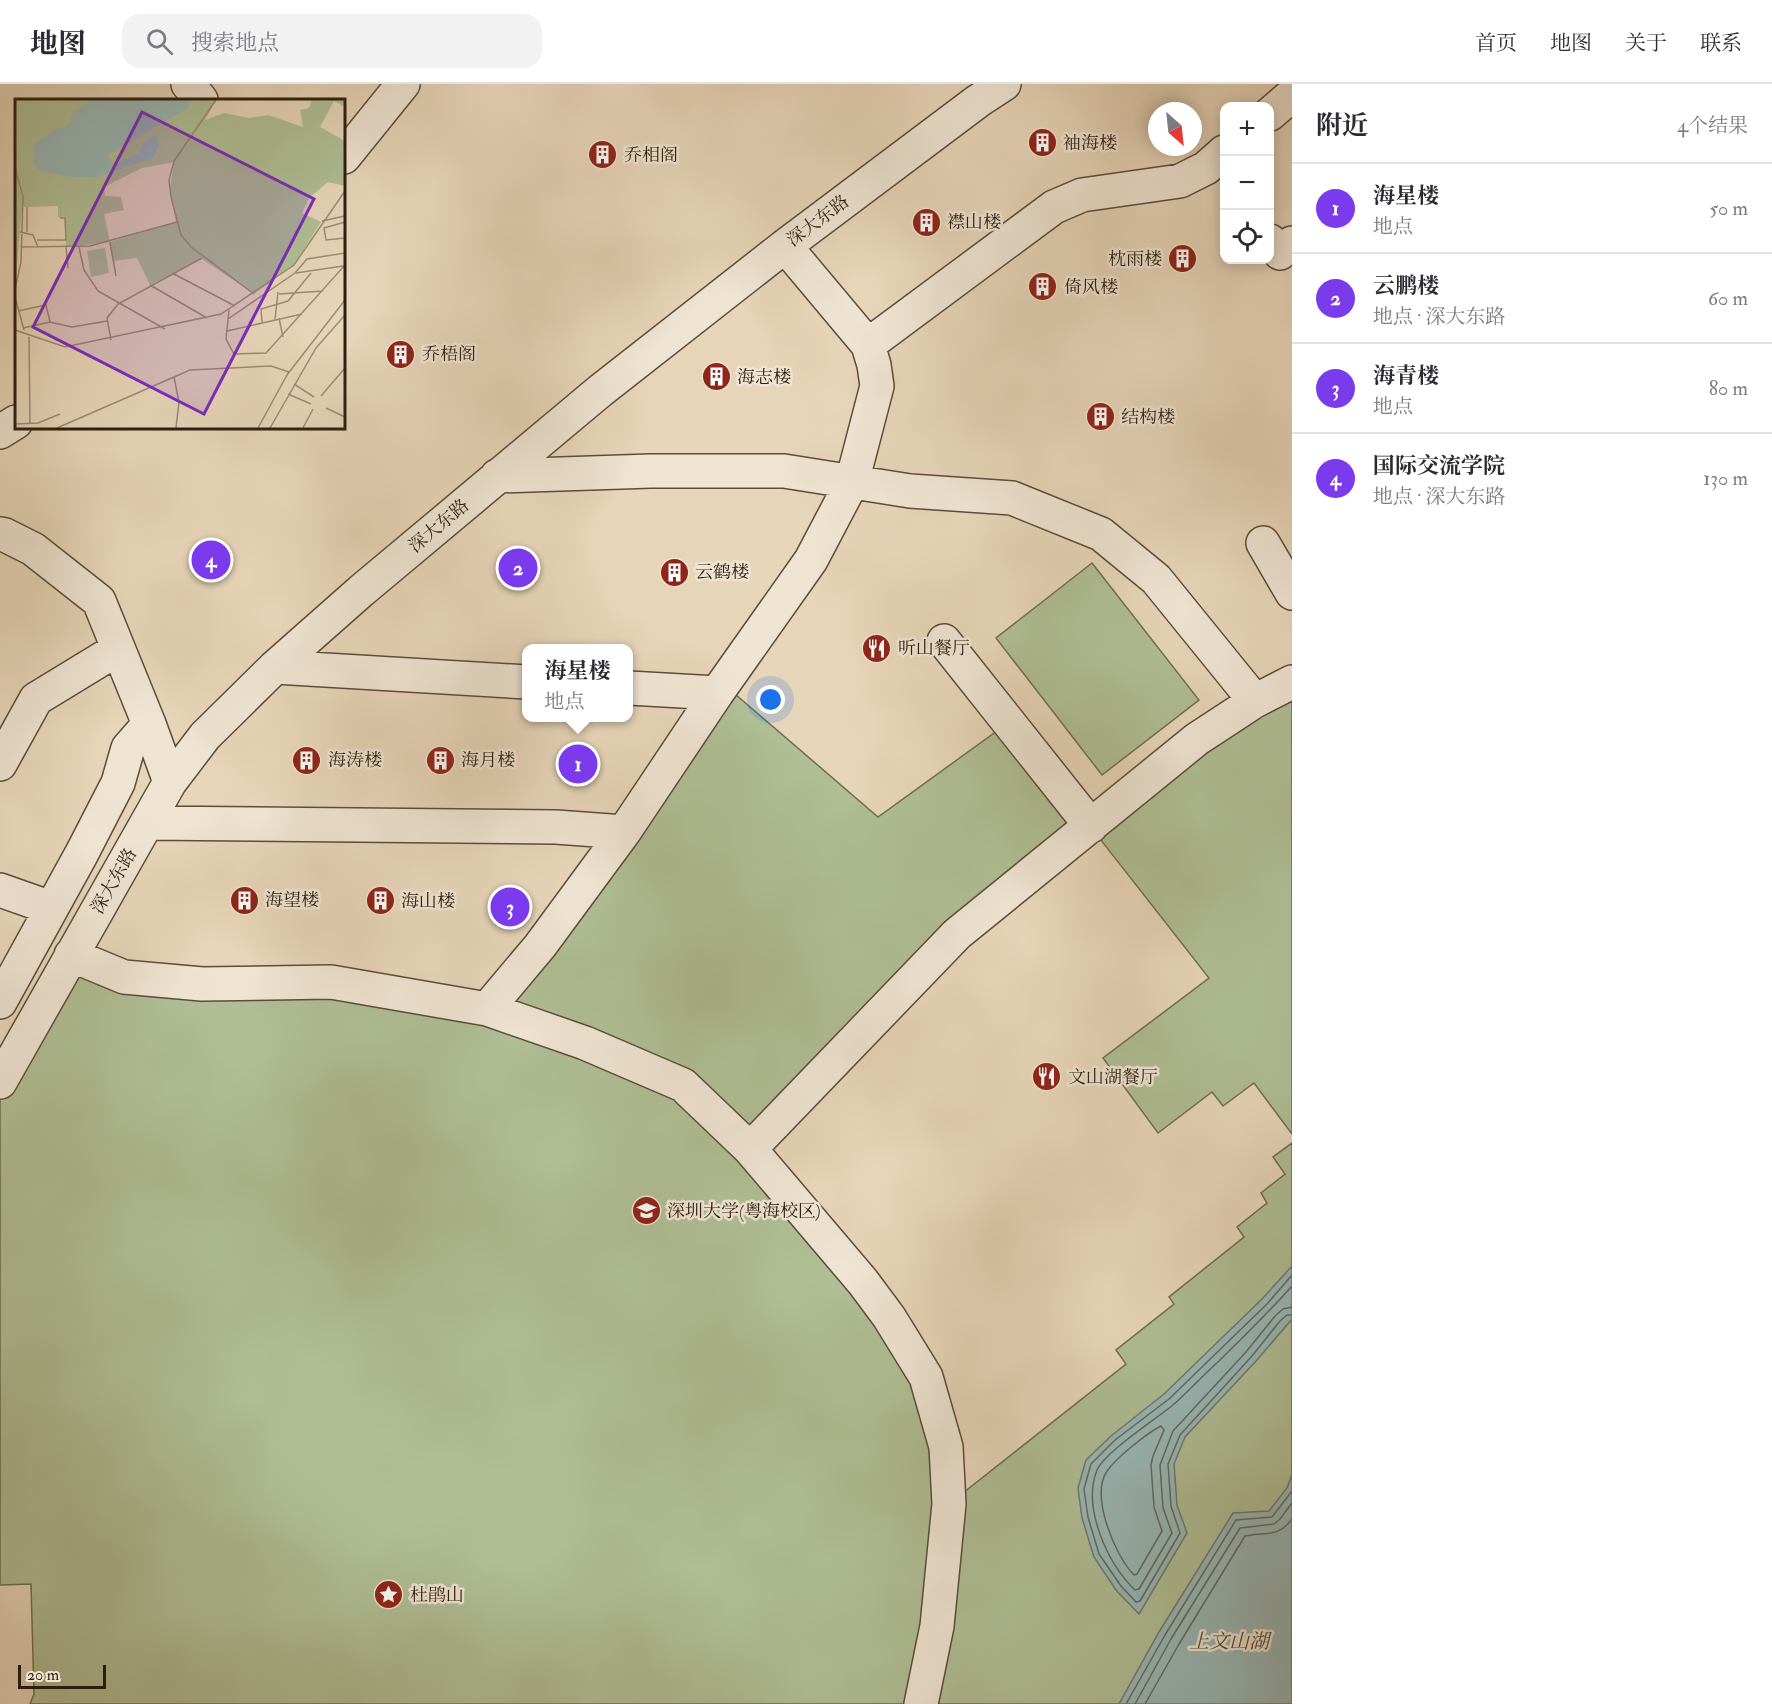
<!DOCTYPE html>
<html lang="zh">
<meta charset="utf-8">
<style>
:root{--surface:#fff;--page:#f2f2f3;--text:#2b2b33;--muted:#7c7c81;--line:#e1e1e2;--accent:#7c3aed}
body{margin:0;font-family:"IM FELL Double Pica","Noto Serif SC",serif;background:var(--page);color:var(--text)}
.controls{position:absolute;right:18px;top:18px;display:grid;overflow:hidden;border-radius:12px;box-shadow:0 3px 15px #0003}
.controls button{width:54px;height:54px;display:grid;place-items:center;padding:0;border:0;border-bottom:2px solid var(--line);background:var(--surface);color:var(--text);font:30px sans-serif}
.compass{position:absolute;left:1148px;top:18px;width:54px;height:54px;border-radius:50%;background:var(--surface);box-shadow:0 3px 15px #0003;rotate:153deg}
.scale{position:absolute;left:18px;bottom:15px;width:88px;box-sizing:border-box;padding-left:6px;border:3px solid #2c1e10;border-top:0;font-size:16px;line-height:21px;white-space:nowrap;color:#2c1e10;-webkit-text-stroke:4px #efe4d2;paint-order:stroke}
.you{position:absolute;left:771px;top:616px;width:21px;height:21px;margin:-15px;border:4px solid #fff;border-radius:50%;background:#1a73e8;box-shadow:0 0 0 9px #1a73e833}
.badge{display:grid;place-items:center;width:39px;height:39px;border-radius:50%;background:var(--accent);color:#fff;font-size:20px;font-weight:700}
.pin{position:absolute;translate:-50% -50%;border:3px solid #fff;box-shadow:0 2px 6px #0006}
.popup{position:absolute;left:522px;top:560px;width:111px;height:78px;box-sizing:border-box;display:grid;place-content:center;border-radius:12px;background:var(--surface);filter:drop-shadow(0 2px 4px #0005);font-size:20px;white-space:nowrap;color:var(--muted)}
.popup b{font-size:22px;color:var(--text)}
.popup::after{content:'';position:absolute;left:50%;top:100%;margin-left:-12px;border:12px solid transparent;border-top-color:var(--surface)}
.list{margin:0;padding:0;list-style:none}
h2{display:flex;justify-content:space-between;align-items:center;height:78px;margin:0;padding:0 24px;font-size:26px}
h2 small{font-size:20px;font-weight:400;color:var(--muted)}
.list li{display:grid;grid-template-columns:39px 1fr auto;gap:18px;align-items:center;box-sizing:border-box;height:90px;padding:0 24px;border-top:2px solid var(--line)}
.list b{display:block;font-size:22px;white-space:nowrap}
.list p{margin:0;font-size:20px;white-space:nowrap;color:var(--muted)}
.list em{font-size:20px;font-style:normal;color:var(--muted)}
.icon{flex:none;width:33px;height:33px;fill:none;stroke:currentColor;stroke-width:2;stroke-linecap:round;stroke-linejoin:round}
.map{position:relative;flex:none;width:1292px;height:1620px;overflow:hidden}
header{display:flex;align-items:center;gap:36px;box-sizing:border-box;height:84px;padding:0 30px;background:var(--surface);border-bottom:2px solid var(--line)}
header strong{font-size:28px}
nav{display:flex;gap:33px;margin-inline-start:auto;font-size:21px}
.search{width:420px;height:54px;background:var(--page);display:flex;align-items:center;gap:15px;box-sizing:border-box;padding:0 21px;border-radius:18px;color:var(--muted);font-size:22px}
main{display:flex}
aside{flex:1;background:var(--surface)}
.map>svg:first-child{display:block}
.green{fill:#afbe95;stroke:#6e6e52;stroke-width:1.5}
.water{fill:#98b7b6;stroke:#6d7a74;stroke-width:1.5}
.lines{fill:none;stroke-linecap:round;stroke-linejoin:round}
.shore{stroke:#626a63;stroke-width:1.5}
.minor-casing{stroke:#5b4c3a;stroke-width:36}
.minor{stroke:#efe4d2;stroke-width:33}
.labels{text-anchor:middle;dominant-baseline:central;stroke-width:5;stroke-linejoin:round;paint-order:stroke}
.poi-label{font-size:18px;fill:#2c1e10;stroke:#efe4d2;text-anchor:start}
.street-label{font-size:18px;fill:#2c1e10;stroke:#efe4d2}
.water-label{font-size:20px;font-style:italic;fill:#4c4c42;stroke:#efe4d2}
.inset-road{fill:none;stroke:#9c8c75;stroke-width:1.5}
.view{fill:#7b2cbf;fill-opacity:0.15;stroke:#7b2cbf;stroke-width:3}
.inset-edge{fill:none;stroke:#2c1e10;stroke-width:3}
</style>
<header>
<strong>地图</strong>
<div class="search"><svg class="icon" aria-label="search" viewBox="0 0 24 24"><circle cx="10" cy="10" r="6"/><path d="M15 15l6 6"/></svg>搜索地点</div>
<nav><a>首页</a><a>地图</a><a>关于</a><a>联系</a></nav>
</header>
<main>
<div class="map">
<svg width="1292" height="1620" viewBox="0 0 1292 1620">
<rect width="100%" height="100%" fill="#e7d5b9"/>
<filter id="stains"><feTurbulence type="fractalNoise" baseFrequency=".00333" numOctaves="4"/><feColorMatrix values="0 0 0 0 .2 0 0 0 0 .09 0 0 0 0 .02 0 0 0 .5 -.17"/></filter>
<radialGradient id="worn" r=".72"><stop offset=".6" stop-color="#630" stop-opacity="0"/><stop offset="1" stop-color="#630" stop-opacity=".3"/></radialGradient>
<path class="green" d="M1092 479 1199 616 1102 691 996 554Z
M1292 598V1050L1254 999 1223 1022 1212 1008 1158 1049 1103 974 1209 894 1090 742 750 1065 926 1293 949 1420 1126 1280 1116 1266 1174 1220 1169 1213 1244 1153 1237 1143 1267 1119 1261 1109 1285 1090 1273 1073 1292 1059V1620H30L34 1610 31 1500 0 1501V998L71 871 487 925 735 610 878 733 1008 639 1091 741Z"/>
<path class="water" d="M1292 1182V1235L1257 1276 1185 1353 1174 1380 1177 1421 1187 1449 1139 1530 1116 1506 1094 1473 1082 1434 1078 1404 1086 1376 1111 1352 1164 1310 1262 1215Z
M1292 1390V1620H1119L1159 1548 1233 1429 1269 1427 1287 1404Z"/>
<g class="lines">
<path class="shore" d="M1292 1191 1267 1220 1169 1315 1115 1356 1091 1380 1084 1405 1088 1433 1099 1470 1121 1502 1136 1518 1140 1517 1180 1449 1171 1422 1168 1380 1180 1351 1252 1272 1280 1237 1287 1231H1292
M1292 1202C1269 1228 1244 1252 1219 1277 1203 1291 1189 1307 1173 1321 1156 1335 1105 1368 1097 1386 1082 1423 1107 1479 1135 1506L1139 1505 1172 1449 1163 1424 1160 1381 1173 1347 1246 1268 1275 1232 1283 1225 1292 1223
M1161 1342 1164 1346 1153 1372 1151 1381 1154 1423 1162 1447 1137 1490 1134 1491C1115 1472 1090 1412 1107 1387 1116 1374 1147 1349 1161 1342Z
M1126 1620 1165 1551 1236 1436 1272 1433 1292 1407
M1135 1620 1171 1555 1240 1444 1274 1440 1280 1435 1292 1419
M1145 1620 1179 1560 1245 1452C1266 1447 1277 1455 1292 1435"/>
<defs>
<path id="minor" d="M188 0 201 16
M1270 30 1292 11
M344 73 403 0
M1270 157 1280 169 1292 159
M868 261 1054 123 1082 111 1180 97 1206 84 1224 68
M0 348 16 338
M497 392 651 387H784L910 407 1012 414 1101 450 1156 495 1255 617
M0 450 5 451 33 465 99 517 149 640 170 698
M1263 459 1292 509
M944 557 1091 742
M275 583 527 598
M629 604 717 609
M0 680 36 615 118 565
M147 739 556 743 624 748
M0 806 51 824
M71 871 124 893 202 900 331 898 487 925 585 959 683 1001 750 1065 863 1198 889 1233 926 1293 946 1363 949 1420 937 1542 921 1620
M0 918 82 769 118 699 128 664 149 640
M487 925 540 862 624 748 717 609 811 476 852 398 877 302 874 281 868 261 785 162
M0 998 170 698 205 652 275 583 361 507 600 307 785 162 978 17 1004 0
M750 1065 957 850 1197 655 1255 617 1292 598"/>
</defs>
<use href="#minor" class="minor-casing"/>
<use href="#minor" class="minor"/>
</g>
<defs>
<symbol id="building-disc" viewBox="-11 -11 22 22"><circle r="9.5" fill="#8f2418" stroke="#efe4d2"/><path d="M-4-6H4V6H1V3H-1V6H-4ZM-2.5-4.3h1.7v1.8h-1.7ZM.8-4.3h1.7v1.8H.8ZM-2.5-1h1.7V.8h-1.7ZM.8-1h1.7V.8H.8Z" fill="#fff"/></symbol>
<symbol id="restaurant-disc" viewBox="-11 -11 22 22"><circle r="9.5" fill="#8f2418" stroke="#efe4d2"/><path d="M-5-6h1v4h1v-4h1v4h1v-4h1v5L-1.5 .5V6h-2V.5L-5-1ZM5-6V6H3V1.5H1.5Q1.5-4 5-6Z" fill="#fff"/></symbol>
<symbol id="university-disc" viewBox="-11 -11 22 22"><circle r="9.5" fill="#8f2418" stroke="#efe4d2"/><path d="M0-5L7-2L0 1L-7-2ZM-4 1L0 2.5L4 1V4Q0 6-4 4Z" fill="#fff"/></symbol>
<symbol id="sight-disc" viewBox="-11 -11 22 22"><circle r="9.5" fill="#8f2418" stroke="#efe4d2"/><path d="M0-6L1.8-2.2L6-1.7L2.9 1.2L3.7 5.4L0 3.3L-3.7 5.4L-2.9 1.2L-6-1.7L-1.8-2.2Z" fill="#fff"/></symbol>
</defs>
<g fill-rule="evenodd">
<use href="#building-disc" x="1026" y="42" width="33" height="33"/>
<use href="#building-disc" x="586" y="54" width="33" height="33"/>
<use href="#building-disc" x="910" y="122" width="33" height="33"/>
<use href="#building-disc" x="1166" y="158" width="33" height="33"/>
<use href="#building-disc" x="1026" y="186" width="33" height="33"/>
<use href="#building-disc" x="384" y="254" width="33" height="33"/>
<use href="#building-disc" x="700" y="276" width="33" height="33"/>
<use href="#building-disc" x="1084" y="316" width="33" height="33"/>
<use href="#building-disc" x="658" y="472" width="33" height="33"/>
<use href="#restaurant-disc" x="860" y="548" width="33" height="33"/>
<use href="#building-disc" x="290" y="660" width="33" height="33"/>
<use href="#building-disc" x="424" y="660" width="33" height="33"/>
<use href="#building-disc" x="228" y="800" width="33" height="33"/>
<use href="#building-disc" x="364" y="800" width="33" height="33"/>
<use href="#restaurant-disc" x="1030" y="976" width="33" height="33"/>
<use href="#university-disc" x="630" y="1110" width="33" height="33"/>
<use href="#sight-disc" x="372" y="1494" width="33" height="33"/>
</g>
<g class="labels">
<g class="poi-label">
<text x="1063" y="59">袖海楼</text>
<text x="624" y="71">乔相阁</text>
<text x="947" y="138">襟山楼</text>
<text x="1162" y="175" text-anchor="end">枕雨楼</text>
<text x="1064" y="203">倚风楼</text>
<text x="422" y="270">乔梧阁</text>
<text x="737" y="293">海志楼</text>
<text x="1121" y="333">结构楼</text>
<text x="695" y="488">云鹤楼</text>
<text x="898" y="564">听山餐厅</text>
<text x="328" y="676">海涛楼</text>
<text x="461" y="676">海月楼</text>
<text x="265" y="816">海望楼</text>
<text x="401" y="817">海山楼</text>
<text x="1068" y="993">文山湖餐厅</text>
<text x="667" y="1127">深圳大学(粤海校区)</text>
<text x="410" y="1511">杜鹃山</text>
</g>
<g class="street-label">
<text transform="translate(818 137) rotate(-37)">深大东路</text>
<text transform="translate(439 442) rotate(-40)">深大东路</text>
<text transform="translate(114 797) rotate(-60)">深大东路</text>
</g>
<g class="water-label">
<text x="1229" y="1557">上文山湖</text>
</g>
</g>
<g transform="translate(15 15)">
<rect width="330" height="330" fill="#e7d5b9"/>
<path d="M0 1H201L190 21 209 14 234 19 253 16 288 28 285 11 294 9 297 1H330V8L319 2 305 28 330 42V87L313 83 294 99 287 114 306 123 279 166 239 195 187 160 135 186 122 159 98 162 94 143 51 148 50 118H43V107L7 108 0 190ZM159 63 155 91 161 123 95 143 89 115 109 111 106 98 90 97 89 88 127 69ZM90 149 94 174 76 178 72 152Z" fill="#afbe95" fill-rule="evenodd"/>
<path d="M77 1H173L175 8 92 56 98 65 123 55 130 42 141 35 144 46 138 59 83 78H54L25 72 18 63V46L42 29 53 28 57 15Z" fill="#98b7b6"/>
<path class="inset-road" d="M201 1 159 62 154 81 156 98 166 136 176 148 239 195M0 68 8 98 6 163 0 190M307 122 330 117M330 123 309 129 311 141 330 139M5 133 18 136 23 148M12 133V108M22 141H51L50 119H45M95 143 101 177M6 148 75 147 162 123M51 148 53 169M64 148 69 171 83 192 150 230M157 174 220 207M281 174 328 167M135 186 192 219M264 195 308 192M0 198 9 231M214 211 211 240 219 255 251 254 330 166M3 212 31 206 35 223M264 219 268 238M213 220 280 174 292 160 330 154M260 220 263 193M247 223 246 210 273 202 296 174M8 229 35 223 57 228 92 222M0 231 50 248 206 215 279 166 330 92M212 232 287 215M14 238 15 325M96 241 92 219 103 205 187 159M159 278 164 303 161 329M279 285 299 298M273 295 296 305M306 297 330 269M311 309 330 318M0 325 23 324 45 315M42 329 175 271 256 267 274 273M243 329 272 276 330 201M255 329 301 249 330 216M288 329 298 310"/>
<path class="view" d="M127 13 299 100 189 315 18 228Z"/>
<rect width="330" height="330" class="inset-edge"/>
</g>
<rect width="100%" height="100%" filter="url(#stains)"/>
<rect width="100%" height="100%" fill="url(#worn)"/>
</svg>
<div class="controls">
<button>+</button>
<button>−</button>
<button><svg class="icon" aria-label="locate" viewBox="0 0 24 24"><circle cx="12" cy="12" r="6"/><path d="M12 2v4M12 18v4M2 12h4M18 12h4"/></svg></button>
</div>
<svg class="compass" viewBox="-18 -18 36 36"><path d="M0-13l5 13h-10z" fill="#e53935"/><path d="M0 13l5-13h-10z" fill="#7c7c81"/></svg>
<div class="scale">20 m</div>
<div class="you"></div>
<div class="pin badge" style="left:578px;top:680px">1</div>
<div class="popup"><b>海星楼</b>地点</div>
<div class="pin badge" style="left:518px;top:484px">2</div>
<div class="pin badge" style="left:510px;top:823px">3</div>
<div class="pin badge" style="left:211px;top:476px">4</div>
</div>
<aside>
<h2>附近<small>4个结果</small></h2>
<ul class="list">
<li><span class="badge">1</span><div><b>海星楼</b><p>地点</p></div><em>50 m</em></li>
<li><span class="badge">2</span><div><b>云鹏楼</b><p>地点 · 深大东路</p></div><em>60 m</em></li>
<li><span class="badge">3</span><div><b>海青楼</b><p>地点</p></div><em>80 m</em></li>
<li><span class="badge">4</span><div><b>国际交流学院</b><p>地点 · 深大东路</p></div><em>130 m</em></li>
</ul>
</aside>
</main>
